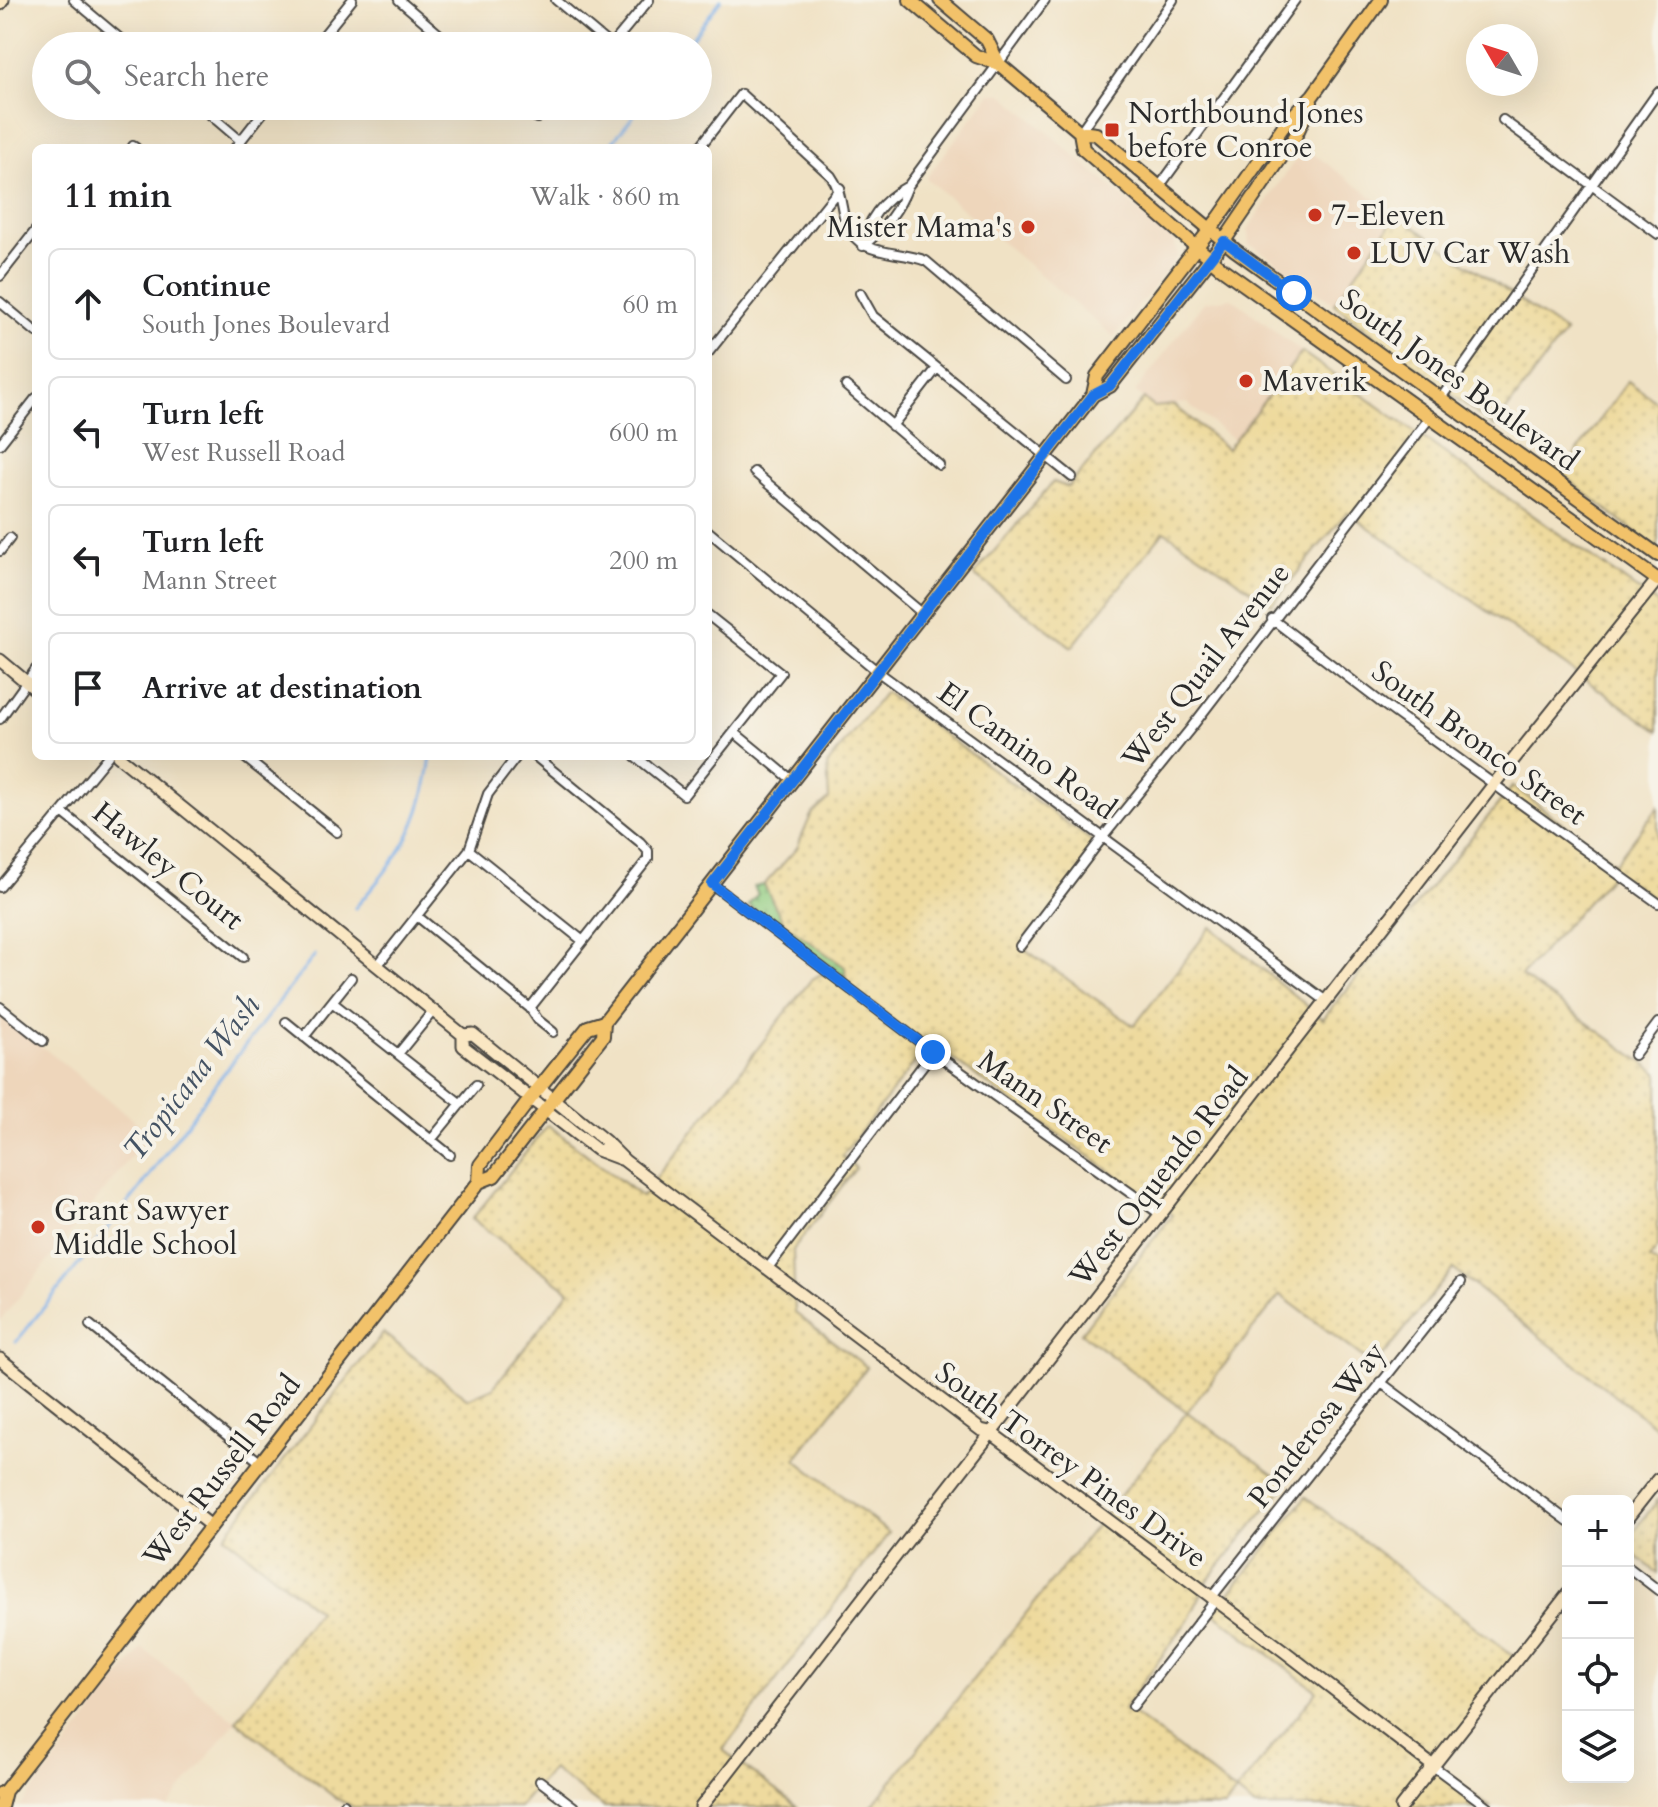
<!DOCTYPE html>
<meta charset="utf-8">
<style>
:root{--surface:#fff;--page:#f2f2f2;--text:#202124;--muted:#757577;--line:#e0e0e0}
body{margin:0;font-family:Cardo,serif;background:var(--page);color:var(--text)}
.controls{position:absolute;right:24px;bottom:24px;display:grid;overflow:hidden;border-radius:12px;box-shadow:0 8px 32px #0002}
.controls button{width:72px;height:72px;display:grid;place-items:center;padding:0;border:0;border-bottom:2px solid var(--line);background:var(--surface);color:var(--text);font:40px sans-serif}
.compass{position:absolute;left:1466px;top:24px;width:72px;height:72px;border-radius:50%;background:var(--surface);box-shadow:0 8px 32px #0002;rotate:309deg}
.stop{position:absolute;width:24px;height:24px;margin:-18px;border:6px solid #1a73e8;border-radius:50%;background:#fff}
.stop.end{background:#1a73e8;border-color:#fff;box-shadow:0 2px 8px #0008}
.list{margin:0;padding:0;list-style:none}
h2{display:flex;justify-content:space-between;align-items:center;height:104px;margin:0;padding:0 32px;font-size:34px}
h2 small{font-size:26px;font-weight:400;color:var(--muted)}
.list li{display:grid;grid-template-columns:52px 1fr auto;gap:24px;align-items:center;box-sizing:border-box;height:112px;margin:0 16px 16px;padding:0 16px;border:2px solid var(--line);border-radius:12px}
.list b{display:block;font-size:30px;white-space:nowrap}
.list p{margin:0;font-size:26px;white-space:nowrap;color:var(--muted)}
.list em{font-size:26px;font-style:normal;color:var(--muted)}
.icon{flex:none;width:44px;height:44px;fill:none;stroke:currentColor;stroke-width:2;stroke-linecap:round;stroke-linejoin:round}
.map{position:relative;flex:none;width:1658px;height:1807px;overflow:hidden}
.search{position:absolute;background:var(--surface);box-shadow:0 8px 32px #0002;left:32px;top:32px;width:680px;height:88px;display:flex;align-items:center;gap:20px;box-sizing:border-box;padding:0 28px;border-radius:44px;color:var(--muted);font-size:30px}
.panel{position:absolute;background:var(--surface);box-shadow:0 8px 32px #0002;left:32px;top:144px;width:680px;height:616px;border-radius:12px}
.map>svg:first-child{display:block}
.built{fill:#eed6bb}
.grass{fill:url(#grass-dots);stroke:#5e7c56;stroke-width:2}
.sand{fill:url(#sand-dots);stroke:#8c8264;stroke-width:2}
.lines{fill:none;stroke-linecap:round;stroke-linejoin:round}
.stream{stroke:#7db0ea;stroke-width:3}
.street-casing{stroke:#494642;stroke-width:12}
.secondary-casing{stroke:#494642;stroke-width:15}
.primary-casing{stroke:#494642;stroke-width:16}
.street{stroke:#fff;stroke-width:8}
.secondary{stroke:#fae7c3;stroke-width:11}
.primary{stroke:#f2c26a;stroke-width:12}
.route{stroke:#1a73e8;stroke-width:10}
.poi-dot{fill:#c8321e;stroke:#f7f3e8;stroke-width:3}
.labels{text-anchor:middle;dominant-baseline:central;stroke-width:8;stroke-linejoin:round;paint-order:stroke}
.poi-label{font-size:30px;fill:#2b2b2b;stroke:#f7f3e8;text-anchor:start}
.street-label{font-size:30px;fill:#2b2b2b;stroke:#f7f3e8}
.water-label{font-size:32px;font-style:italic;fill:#445364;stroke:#f7f3e8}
</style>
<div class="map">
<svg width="1658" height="1807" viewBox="0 0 1658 1807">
<defs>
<pattern id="grass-dots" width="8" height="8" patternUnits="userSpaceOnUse" patternTransform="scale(2)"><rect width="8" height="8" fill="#91cd81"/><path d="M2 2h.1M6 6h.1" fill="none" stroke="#7db070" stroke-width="1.8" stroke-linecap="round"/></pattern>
<pattern id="sand-dots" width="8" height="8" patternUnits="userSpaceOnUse" patternTransform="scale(2)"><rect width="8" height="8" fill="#eeda9e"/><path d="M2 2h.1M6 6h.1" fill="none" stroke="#cb8" stroke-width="1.8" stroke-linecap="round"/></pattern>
</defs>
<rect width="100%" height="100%" fill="#f7f3e8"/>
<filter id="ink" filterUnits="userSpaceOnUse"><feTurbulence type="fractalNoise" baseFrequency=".0125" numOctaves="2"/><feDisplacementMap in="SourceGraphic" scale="16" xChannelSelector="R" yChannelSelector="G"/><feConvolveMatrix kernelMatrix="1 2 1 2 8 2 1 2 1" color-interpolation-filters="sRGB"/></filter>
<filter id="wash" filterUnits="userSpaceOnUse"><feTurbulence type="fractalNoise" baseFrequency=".006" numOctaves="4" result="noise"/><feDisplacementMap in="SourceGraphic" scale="32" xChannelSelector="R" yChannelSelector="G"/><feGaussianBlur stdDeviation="1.8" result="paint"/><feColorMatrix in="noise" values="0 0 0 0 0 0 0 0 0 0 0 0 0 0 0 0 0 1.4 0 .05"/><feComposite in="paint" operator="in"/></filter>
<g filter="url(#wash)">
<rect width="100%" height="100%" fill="#f0e2c5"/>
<path class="built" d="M991 93 1003 94 1174 241 1178 256 1114 337 926 178Z
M1304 147 1397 215 1334 304 1254 246 1249 245 1248 229Z
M1232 298 1302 352 1234 440 1187 403 1154 407 1135 392 1204 302Z
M0 1013 150 1133 0 1321Z
M142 1648 236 1721 168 1807H20Z"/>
<path class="grass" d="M764 885 784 923 845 967 846 977 748 905 758 894 754 887Z"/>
<path class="sand" d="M1397 215 1565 332 1494 427 1334 304Z
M1302 352 1658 604V731L1347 512 1272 604 1164 531 1072 647 974 575 1053 482 1068 487 1144 399 1154 407 1174 405 1227 449Z
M1628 381 1658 403V550L1561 474Z
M885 692 1103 849 1026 950 1134 1026 1211 927 1323 1019 1513 786 1615 863 1658 807V901L1614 872 1521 976 1658 1073V1248L1649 1259 1658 1264V1429L1453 1269 1375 1366 1280 1295 1187 1412 1287 1483 1208 1580 1190 1617 1123 1710 1135 1715 1236 1792 1317 1691 1214 1613 1306 1497 1517 1659 1433 1766 1490 1807H1255L1236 1792 1225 1807H871L1187 1412 1081 1333 1172 1215 930 1043 842 1156 856 1168 793 1250 795 1313 867 1367 795 1459 889 1533 723 1750 797 1807H603L552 1769 519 1807H353L337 1799 236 1721 318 1611 225 1536 383 1333 468 1399 493 1388 569 1291 472 1219 548 1125 642 1197 811 980 821 974 846 977 845 967 784 923 764 885 797 848 811 815 829 799 827 765Z
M1658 1500V1573L1628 1550V1539Z"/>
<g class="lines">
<path class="stream" d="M686 46 721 0
M608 148 641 106
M355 908C401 855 422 827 431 756
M16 1342 141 1187 217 1082 315 955"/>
</g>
</g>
<g filter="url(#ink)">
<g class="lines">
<defs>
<path id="street" d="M74 0 129 46
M399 0 453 46
M556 0 611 46 649 0
M315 46 352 0
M200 106 241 141
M524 106 537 118
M1503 120 1658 234
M1080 132 1173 0
M133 146 136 148
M235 148 268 106
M699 148 741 94 831 176C842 191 840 206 846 223 860 259 897 249 926 261L1066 380
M1159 187 1295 0
M863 246C883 230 899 211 908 186L1045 0
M863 246C867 219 884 199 908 186
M0 276 36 230
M860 293 873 316 1072 477
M0 302 36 332
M708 353 840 188
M846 386 939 465
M1441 398 1658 92
M892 426 937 368
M0 444 36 398
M754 472 922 613
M708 531 877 671 1326 1001
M0 551 10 538
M1272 619 1383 704 1658 903
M0 719 36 669
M734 732 792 780
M243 756 337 832
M635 756 684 795 781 673 708 615
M62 812 243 957
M469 850 583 941
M712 884 933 1052 1160 1214
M0 887 108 756
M417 916 530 1008 538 1020 553 1032
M1020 946 1103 837 1191 728 1431 416
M377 966 469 850 488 794 517 756
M332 1002 461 1104
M0 1007 43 1041
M530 1008 648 859V851L640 842 535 756
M286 1022 450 1155
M304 1037 351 978
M398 1054 433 1011
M1634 1055 1658 1023
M431 1140 476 1085
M767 1269 933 1052
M90 1325 261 1463
M1380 1382 1568 1521
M1628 1567 1658 1590
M1211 1598 1461 1282
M1133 1706 1215 1601
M1433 1766 1488 1807
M540 1781 574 1807
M341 1807 344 1804"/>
<path id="secondary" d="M0 4 3 0
M0 660 36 690
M118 756 463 1035 473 1034 605 1141 625 1161 981 1430 990 1432 1284 1651 1433 1766
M463 1035V1046L597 1150 621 1159
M0 1359 211 1526
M1628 1517 1658 1479
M701 1807 1494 784 1658 579
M1401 1807 1568 1594"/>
<path id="primary" d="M910 0 976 56 999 64 1080 132 1096 134 1235 250 1658 555
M940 0 987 40 999 64
M1080 132 1083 149 1221 268 1658 580
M1093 395 1110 386 1224 241 1295 137 1311 102
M479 1182 480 1165 531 1098 588 1027 604 1022
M0 1794 5 1791 479 1182 494 1176 603 1036 604 1022 1093 395 1097 376 1219 218 1285 124 1313 95 1381 0
M1 1807 5 1791"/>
</defs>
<use href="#street" class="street-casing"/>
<use href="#secondary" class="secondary-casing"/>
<use href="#primary" class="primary-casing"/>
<use href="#street" class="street"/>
<use href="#secondary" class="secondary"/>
<use href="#primary" class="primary"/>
</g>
</g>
<g class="lines" filter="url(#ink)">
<path class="route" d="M933 1052 712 884 1093 395 1110 386 1224 241 1294 293"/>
</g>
<g class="poi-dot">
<rect x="1104" y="122" width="16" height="16" rx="4"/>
<circle cx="1315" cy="215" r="8"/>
<circle cx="1028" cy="227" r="8"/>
<circle cx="1354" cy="253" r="8"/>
<circle cx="1246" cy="381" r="8"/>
<circle cx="38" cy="1227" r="8"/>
</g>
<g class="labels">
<g class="poi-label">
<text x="1128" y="113">Northbound Jones<tspan x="1128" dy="34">before Conroe</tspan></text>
<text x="1331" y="215">7-Eleven</text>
<text x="1012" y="227" text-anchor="end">Mister Mama's</text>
<text x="1370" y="253">LUV Car Wash</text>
<text x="1262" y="381">Maverik</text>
<text x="54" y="1210">Grant Sawyer<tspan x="54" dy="34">Middle School</tspan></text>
</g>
<g class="street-label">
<text transform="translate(1459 380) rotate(36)">South Jones Boulevard</text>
<text transform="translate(1206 666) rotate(-52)">West Quail Avenue</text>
<text transform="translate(1479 743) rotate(36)">South Bronco Street</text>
<text transform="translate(1027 751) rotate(36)">El Camino Road</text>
<text transform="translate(168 866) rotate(39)">Hawley Court</text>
<text transform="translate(1045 1102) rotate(35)">Mann Street</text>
<text transform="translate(1159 1177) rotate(-52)">West Oquendo Road</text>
<text transform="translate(1317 1425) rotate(-52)">Ponderosa Way</text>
<text transform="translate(1071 1465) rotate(36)">South Torrey Pines Drive</text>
<text transform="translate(222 1471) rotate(-52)">West Russell Road</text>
</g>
<g class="water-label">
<text transform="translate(192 1078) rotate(-52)">Tropicana Wash</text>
</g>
</g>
</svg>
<div class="controls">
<button>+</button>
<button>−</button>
<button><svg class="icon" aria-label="locate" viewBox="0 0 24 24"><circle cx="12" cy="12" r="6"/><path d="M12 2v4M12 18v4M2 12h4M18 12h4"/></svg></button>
<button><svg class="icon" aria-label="layers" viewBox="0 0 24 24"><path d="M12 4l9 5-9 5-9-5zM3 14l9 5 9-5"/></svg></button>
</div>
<svg class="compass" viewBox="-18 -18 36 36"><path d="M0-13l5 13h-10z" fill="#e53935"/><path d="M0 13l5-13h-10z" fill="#757577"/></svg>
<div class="stop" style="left:1294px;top:293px"></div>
<div class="stop end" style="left:933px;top:1052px"></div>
<div class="search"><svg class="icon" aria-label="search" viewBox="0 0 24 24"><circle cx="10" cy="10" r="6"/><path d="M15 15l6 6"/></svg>Search here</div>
<section class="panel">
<h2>11 min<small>Walk · 860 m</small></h2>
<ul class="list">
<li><svg class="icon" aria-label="ahead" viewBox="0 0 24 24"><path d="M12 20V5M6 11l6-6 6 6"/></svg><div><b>Continue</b><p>South Jones Boulevard</p></div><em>60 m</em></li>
<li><svg class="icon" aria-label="left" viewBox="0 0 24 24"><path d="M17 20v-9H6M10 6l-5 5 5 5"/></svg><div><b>Turn left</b><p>West Russell Road</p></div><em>600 m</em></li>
<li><svg class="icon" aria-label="left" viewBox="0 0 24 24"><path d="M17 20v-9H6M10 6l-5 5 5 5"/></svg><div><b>Turn left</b><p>Mann Street</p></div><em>200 m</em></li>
<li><svg class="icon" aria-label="arrive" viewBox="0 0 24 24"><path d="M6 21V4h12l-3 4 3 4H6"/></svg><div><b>Arrive at destination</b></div></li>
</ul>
</section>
</div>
